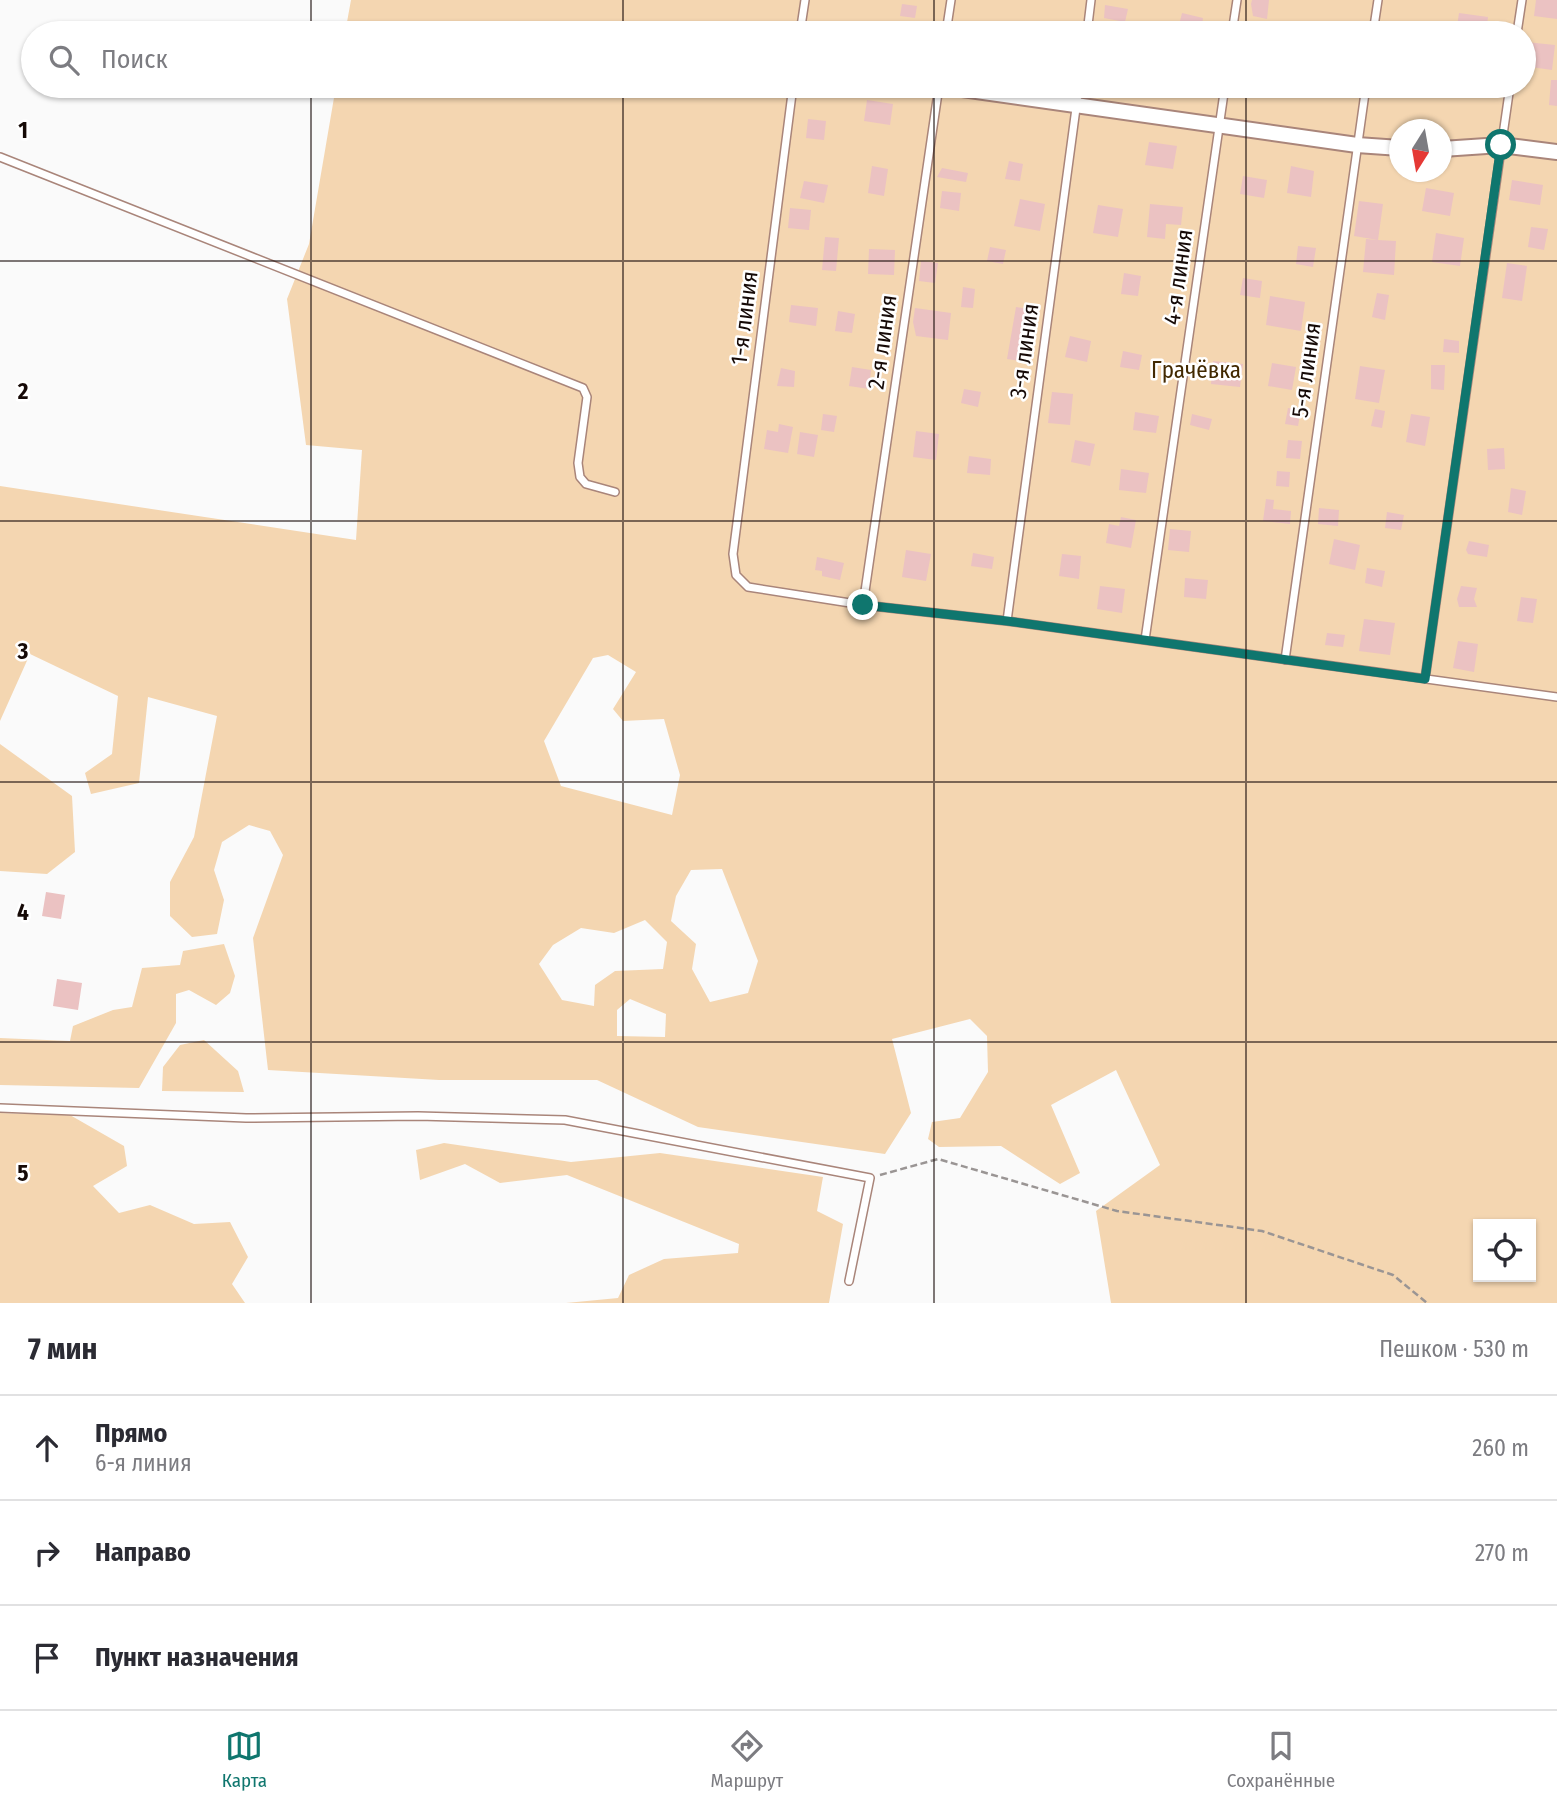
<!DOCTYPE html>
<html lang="ru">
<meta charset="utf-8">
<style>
:root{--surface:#fff;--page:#f7f7f7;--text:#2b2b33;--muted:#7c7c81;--line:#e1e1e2;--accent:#0f766e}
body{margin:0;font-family:"Fira Sans Condensed",sans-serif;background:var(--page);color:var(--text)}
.controls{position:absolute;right:21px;bottom:21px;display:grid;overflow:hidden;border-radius:0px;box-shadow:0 2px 5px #0004}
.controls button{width:63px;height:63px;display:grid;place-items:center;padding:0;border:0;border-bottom:2px solid var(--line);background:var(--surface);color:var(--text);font:35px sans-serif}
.compass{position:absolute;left:1389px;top:119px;width:63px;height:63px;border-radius:50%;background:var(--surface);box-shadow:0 2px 5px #0004;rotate:191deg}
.stop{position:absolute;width:21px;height:21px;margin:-16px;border:5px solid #0f766e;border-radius:50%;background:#fff}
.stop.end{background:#0f766e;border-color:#fff;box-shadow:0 2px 7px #0008}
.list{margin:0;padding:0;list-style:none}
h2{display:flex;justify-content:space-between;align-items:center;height:91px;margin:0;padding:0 28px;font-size:30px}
h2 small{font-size:23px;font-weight:400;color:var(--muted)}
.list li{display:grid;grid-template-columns:46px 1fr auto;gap:21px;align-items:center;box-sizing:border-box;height:105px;padding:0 28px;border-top:2px solid var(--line)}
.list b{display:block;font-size:26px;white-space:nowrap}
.list p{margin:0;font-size:23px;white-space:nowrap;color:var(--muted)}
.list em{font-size:23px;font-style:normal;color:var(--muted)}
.icon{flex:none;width:38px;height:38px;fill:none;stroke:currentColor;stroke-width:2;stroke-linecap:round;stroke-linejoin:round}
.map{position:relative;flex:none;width:1557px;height:1303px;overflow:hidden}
.search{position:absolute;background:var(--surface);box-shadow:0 2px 5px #0004;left:21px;right:21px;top:21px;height:77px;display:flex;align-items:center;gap:18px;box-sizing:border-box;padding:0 24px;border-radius:38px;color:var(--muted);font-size:26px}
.sheet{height:406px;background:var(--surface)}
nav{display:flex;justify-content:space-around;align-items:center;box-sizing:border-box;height:98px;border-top:2px solid var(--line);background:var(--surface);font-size:19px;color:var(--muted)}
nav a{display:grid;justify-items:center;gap:4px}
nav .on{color:var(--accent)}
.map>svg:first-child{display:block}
.green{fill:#f4d6b1;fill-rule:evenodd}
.building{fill:#ebc2c2}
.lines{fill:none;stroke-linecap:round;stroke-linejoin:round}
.service-casing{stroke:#a9857a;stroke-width:10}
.minor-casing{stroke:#a9857a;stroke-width:18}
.path{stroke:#9a9594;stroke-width:2.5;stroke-dasharray:7 3.5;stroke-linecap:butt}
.service{stroke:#fff;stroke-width:7}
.minor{stroke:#fff;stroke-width:14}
.route{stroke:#0f766e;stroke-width:9}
.grid{fill:none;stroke:#160a07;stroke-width:2;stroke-opacity:0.55}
.labels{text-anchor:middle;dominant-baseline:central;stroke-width:5;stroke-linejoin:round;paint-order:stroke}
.street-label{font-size:23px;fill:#160a07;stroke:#fff}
.park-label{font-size:23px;fill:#422901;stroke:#fff}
.grid-label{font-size:23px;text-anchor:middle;font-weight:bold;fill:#160a07;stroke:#fff;stroke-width:5;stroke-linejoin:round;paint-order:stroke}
</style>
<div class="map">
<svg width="1557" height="1303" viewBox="0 0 1557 1303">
<rect width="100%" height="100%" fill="#fafafa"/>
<path class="green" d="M351 0H1557V1303H1111L1096 1211 1160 1165 1116 1070 1051 1105 1080 1173 1060 1184 1001 1146 939 1147 928 1139 932 1122 960 1118 988 1072 987 1036 970 1019 892 1039 911 1113 885 1154 698 1127 597 1080H439L268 1070 253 938 283 855 270 831 249 825 222 842 214 870 224 900 217 934 192 937 170 916V882L194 837 217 716 148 697 139 783 91 794 85 773 112 754 118 696 30 654 0 721V486L356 540 362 450 306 445 287 299 309 244 336 86H1524V33H345ZM1400 130H1442V172H1400ZM608 655 636 672 613 709 623 721 664 719 680 775 672 815 561 786 544 741 593 658ZM722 869 758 961 748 993 710 1002 692 969 696 944 671 921 676 896 691 870ZM645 920 667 942 663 969 615 971 595 985 594 1006 562 1000 539 964 553 945 581 928 614 933ZM630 999 666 1014 665 1037 617 1036V1010ZM1478 1224H1531V1277H1478Z
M0 744 72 796 75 852 47 874 0 871Z
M224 944 235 976 230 993 216 1005 189 990 176 994V1023L139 1088 0 1085V1038L70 1041 73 1026 113 1010 132 1007 142 968 180 965 183 951Z
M204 1040 238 1071 244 1092 162 1091 163 1067 180 1045Z
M0 1113 70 1115 124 1146 127 1166 93 1186 119 1213 150 1205 194 1224 230 1222 248 1257 232 1284 245 1303H0Z
M444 1143 571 1162 660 1153 823 1177 817 1211 843 1224 829 1303H566L618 1298 629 1275 664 1259 738 1253 739 1244 567 1175 500 1183 465 1164 420 1180 416 1150Z"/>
<path class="building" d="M1252 0H1269L1267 19 1253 16 1251 4Z
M1536 0H1557V19L1534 16Z
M902 4 917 6 915 18 900 16Z
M1105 5 1128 9 1125 22 1104 18Z
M1182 13 1203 18 1201 33H1177Z
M1459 13 1488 17 1486 33H1456Z
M1034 21 1056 25 1055 33H1031Z
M1297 25 1326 28V33H1296Z
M1526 42 1555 45 1552 70 1524 66Z
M1551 80H1557V106L1549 105Z
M1036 86H1064L1063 93Z
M1431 86H1461L1460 96 1431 93Z
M867 100 893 104 890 125 864 121Z
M808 119 826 121 824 140 806 138Z
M1149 142 1177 146 1173 169 1145 165Z
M1009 161 1023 164 1020 181 1005 179Z
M872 166 888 169 884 196 868 193Z
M1291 166 1314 171 1311 197 1287 193Z
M942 168 968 173 966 182 937 177Z
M1243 176 1267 180 1264 198 1240 194Z
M1512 180 1543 185 1540 205 1509 200Z
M804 181 828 185 824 203 800 198Z
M1426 188 1454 193 1450 216 1422 211Z
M942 191 961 193 959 211 940 208Z
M1020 199 1045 204 1040 231 1014 226Z
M1359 201 1383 204 1378 240 1396 241 1394 275 1363 272 1366 239 1378 240 1354 236Z
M1150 204 1183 207 1181 225 1166 224 1165 239 1147 237Z
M1098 205 1123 209 1118 237 1093 233Z
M790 208 811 210 809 230 788 228Z
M1531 227 1548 229 1544 250 1528 247Z
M1436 233 1464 238 1460 266 1432 262Z
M825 237 839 238 836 271 822 270Z
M1298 246 1316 248 1313 267 1296 264Z
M990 247 1006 250 1003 264 987 261Z
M869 249 895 250 894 275 868 274Z
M921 261 938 263 935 283 919 281Z
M1507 263 1527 266 1522 301 1502 298Z
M1124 273 1141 276 1138 296 1121 294Z
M1243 278 1262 281 1260 298 1240 295Z
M963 287 975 289 973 308 961 307Z
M1377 293 1389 295 1385 320 1372 317Z
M1270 296 1305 302 1301 331 1266 325Z
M791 305 818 308 816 326 789 322Z
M1016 307 1035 310 1026 362 1007 359Z
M915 308 951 313 948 340 916 336 913 322Z
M838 311 855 314 852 333 835 331Z
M1070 336 1091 341 1087 362 1065 357Z
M1444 339 1459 341V353L1443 352Z
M1123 351 1142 355 1139 370 1120 367Z
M1213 361 1243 364 1240 387 1211 384Z
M1272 363 1296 367 1292 390 1268 386Z
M1431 365H1445L1444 390 1431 389Z
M1360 366 1385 370 1379 403 1355 399Z
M852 367 871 370 869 389 849 386Z
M781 368 795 371 794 387 777 386Z
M964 389 981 392 978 407 961 403Z
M1052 392 1073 394 1070 425 1048 423Z
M1288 408 1301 410 1298 426 1285 424Z
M1375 409 1385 411 1382 428 1371 426Z
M1135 412 1159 416 1156 433 1133 430Z
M823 414 837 416 834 432 821 430Z
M1192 414 1212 419 1209 430 1190 425Z
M1411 414 1430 417 1425 446 1406 442Z
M779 424 793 427 788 453 764 449 767 430 778 432Z
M916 431 939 434 936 460 913 457Z
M800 432 818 435 814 457 797 454Z
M1075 440 1095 444 1090 466 1071 462Z
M1288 440 1302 441 1300 459 1286 458Z
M1504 448 1505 469 1488 470 1487 449Z
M969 456 991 459 990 475 967 473Z
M1121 469 1149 473 1146 493 1119 490Z
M1277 471 1290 472 1289 487 1276 486Z
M1511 488 1526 491 1522 515 1508 512Z
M1266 499 1274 500 1273 509 1291 511 1290 524 1263 521Z
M1319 508 1339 510 1338 526 1318 524Z
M1387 512 1404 515 1401 530 1385 528Z
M1121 517 1136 520 1131 548 1106 543 1109 524 1119 526Z
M1170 529 1191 531 1189 552 1168 550Z
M1334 539 1360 545 1355 570 1329 564Z
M1469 541 1489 545 1487 557 1468 554 1466 550Z
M906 550 931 554 926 581 902 577Z
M973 553 994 557 992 569 971 566Z
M1062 554 1081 556 1079 579 1059 576Z
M817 557 844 563 840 580 822 576V571L815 570Z
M1367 568 1385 571 1382 587 1365 583Z
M1185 578 1208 580 1206 599 1184 597Z
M1100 586 1125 589 1122 613 1097 609Z
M1461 586 1477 588 1474 599 1477 607H1459L1457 599Z
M1521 597 1537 599 1533 623 1517 621Z
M1364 619 1395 623 1390 655 1359 651Z
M1327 633 1345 635 1343 647 1325 645Z
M1458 641 1478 644 1474 672 1453 668Z
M46 892 65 895 61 919 42 916Z
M57 979 82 983 78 1010 53 1006Z"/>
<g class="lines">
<defs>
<path id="service" d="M800 33 805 0
M946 33 951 0
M1087 33 1091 0
M1232 33 1237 0
M1373 33 1378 0
M1517 33 1522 0
M793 86 733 554 736 575 748 587 863 605 1007 621 1557 697
M0 157 583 388 587 397 578 463 580 477 586 484 615 492
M863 605 939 86
M1007 621 1079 86
M1145 640 1225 86
M1285 660 1366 86
M1425 679 1510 86
M0 1108 246 1118 418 1116 565 1120 870 1178 849 1281"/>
<path id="minor" d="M941 86 1357 145 1400 148
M1442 149 1501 145 1557 152"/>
</defs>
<use href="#service" class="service-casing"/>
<use href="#minor" class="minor-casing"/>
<path class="path" d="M880 1175 938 1159 1117 1211 1262 1231 1393 1275 1427 1303"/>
<use href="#service" class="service"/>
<use href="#minor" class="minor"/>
</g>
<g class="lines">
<path class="route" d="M863 605 1007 621 1425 679 1501 145"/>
</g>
<path class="grid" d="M311 0V33M623 0V33M934 0V33M1246 0V33M311 86V1303M623 86V1303M934 86V1303M1246 86V1303M0 261H1557M0 521H1557M0 782H1557M0 1042H1557"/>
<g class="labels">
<g class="street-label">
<text transform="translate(1178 277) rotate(-82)">4-я линия</text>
<text transform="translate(744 318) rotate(-83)">1-я линия</text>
<text transform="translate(882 342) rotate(-82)">2-я линия</text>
<text transform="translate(1024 351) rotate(-82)">3-я линия</text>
<text transform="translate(1306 370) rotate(-82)">5-я линия</text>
</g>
<g class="park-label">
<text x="1196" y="370">Грачёвка</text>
</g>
</g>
<g class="grid-label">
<text x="23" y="138">1</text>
<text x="23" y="399">2</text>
<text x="23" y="659">3</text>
<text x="23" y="920">4</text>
<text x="23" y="1181">5</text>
</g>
</svg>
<div class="controls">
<button><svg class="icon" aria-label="locate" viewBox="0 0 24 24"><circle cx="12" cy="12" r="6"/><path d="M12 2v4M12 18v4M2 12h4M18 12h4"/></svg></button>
</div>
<svg class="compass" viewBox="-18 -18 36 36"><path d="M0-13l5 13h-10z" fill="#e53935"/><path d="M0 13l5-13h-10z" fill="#7c7c81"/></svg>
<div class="stop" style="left:1501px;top:145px"></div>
<div class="stop end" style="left:863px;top:605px"></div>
<div class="search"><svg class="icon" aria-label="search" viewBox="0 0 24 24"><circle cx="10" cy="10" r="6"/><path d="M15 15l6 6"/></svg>Поиск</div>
</div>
<section class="sheet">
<h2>7 мин<small>Пешком · 530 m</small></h2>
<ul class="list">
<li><svg class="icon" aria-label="ahead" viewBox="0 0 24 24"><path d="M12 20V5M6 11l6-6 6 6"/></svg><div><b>Прямо</b><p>6-я линия</p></div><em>260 m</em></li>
<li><svg class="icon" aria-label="right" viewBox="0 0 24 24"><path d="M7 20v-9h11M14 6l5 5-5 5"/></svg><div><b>Направо</b></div><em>270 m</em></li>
<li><svg class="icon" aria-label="arrive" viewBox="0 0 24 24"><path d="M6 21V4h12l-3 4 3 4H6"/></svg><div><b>Пункт назначения</b></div></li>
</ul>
</section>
<nav>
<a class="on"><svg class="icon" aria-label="map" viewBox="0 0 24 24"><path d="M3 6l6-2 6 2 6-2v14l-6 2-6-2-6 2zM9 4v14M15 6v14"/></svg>Карта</a>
<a><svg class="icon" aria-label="directions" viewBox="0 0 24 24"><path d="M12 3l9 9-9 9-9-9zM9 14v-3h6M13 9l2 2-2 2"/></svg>Маршрут</a>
<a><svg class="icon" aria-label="saved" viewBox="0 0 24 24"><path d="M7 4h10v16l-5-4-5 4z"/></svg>Сохранённые</a>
</nav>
